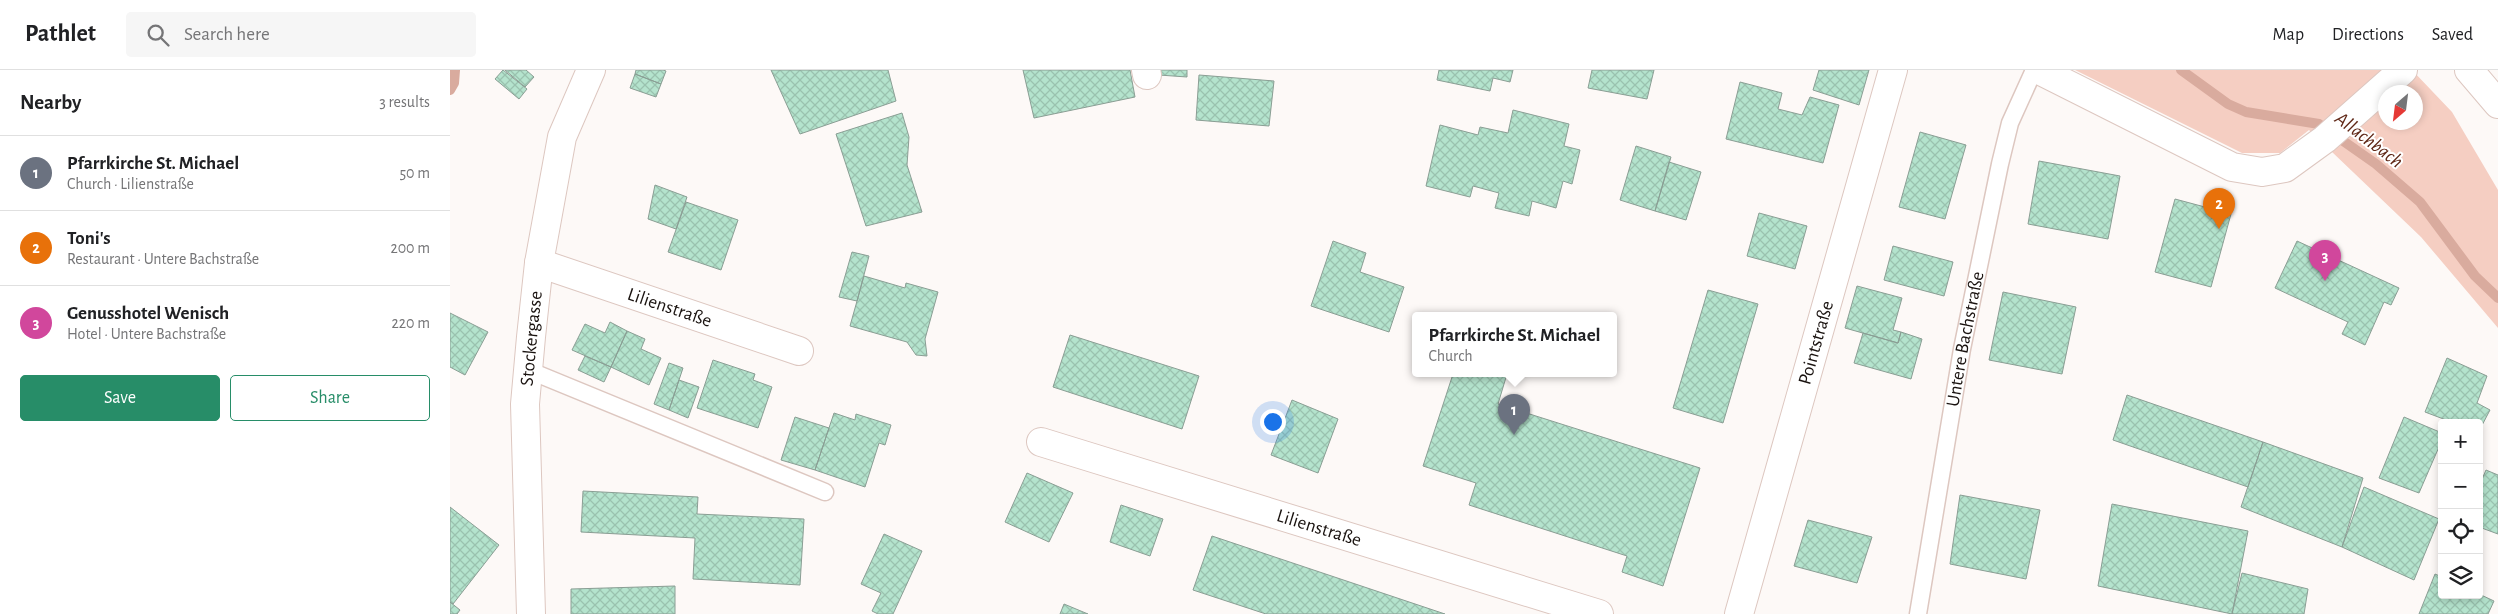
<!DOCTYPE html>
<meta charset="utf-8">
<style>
:root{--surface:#fff;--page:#f6f6f6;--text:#202124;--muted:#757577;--line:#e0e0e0;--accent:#278d68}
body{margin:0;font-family:"Alegreya Sans",sans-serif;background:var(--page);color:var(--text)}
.controls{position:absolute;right:15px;bottom:15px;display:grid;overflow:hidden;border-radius:5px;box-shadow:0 2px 8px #0003}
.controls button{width:45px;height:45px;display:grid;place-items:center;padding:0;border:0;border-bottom:1px solid var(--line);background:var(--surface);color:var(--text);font:25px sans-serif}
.compass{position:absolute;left:1928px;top:15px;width:45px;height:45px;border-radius:50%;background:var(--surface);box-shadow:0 2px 8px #0003;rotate:208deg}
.you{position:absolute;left:822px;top:351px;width:18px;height:18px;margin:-12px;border:4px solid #fff;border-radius:50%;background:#1a73e8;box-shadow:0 0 0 8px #1a73e833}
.badge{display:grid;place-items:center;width:32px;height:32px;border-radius:50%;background:var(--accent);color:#fff;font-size:16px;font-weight:700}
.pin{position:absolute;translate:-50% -41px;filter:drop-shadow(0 1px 2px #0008)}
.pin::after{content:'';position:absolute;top:26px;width:18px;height:15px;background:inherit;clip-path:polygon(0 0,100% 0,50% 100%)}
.popup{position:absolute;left:962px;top:242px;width:205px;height:65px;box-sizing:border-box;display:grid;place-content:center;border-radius:5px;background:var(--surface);filter:drop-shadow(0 1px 4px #0005);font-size:16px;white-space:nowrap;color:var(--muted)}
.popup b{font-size:19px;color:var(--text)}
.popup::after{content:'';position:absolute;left:50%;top:100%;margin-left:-10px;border:10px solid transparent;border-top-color:var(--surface)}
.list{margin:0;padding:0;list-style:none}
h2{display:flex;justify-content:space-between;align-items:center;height:65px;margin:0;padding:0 20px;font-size:21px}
h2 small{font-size:16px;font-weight:400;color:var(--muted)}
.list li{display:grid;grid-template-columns:32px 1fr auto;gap:15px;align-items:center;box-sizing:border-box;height:75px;padding:0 20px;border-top:1px solid var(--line)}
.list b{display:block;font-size:19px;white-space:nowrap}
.list p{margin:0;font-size:16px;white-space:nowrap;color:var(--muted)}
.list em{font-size:16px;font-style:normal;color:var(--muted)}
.actions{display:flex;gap:10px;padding:15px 20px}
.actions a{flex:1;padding:11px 0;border:1px solid var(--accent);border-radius:5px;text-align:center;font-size:18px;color:var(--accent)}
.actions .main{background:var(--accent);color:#fff}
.icon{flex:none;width:28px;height:28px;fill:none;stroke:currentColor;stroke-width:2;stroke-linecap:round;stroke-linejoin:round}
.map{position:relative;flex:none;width:2048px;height:544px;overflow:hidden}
header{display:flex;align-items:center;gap:30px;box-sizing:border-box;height:70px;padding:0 25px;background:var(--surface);border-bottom:1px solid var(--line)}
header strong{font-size:24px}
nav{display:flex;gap:28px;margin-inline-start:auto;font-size:18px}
.search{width:350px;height:45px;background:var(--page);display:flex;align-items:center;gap:12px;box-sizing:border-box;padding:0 18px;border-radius:5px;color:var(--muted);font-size:19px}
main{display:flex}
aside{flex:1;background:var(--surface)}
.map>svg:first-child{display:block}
.park{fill:#f5cec2;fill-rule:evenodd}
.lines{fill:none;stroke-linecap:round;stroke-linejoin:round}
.stream{stroke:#d9ab9e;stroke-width:10}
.building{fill:url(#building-cross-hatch);stroke:#8a9e94}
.service-casing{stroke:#ddc7c0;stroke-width:19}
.minor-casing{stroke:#ddc7c0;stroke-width:30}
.secondary-casing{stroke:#ddc7c0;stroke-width:30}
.service{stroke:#fff;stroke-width:16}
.minor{stroke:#fff;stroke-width:28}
.secondary{stroke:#fff;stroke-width:28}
.labels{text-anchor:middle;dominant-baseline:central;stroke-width:4;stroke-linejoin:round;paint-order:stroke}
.street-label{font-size:19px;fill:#19120f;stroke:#fff}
.water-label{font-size:20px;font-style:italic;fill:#602817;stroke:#fff}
</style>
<header>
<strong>Pathlet</strong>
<div class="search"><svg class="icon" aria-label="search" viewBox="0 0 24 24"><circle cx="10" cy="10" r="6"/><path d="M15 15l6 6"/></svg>Search here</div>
<nav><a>Map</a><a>Directions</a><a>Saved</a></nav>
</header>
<main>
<aside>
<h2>Nearby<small>3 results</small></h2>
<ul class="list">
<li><span class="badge" style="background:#6b7280">1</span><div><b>Pfarrkirche St. Michael</b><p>Church · Lilienstraße</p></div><em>50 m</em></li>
<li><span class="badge" style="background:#e8710a">2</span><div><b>Toni's</b><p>Restaurant · Untere Bachstraße</p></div><em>200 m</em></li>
<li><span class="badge" style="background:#d1479c">3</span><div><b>Genusshotel Wenisch</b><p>Hotel · Untere Bachstraße</p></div><em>220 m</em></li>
</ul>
<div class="actions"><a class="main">Save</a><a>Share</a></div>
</aside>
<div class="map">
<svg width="2048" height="544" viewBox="0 0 2048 544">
<defs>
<pattern id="building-cross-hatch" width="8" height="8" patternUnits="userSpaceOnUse" patternTransform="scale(1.25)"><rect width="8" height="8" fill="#b4e3cd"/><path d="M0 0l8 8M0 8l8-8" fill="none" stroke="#9ac2af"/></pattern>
</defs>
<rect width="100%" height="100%" fill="#fdf9f7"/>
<path class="park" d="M1625 0H1962L2002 42 2048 120V258L1971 167 1859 60 1830 83H1792ZM1936 22H1966V52H1936Z"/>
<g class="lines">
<path class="stream" d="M1731 0 1778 34 1796 42 1869 54 1926 94 1970 132 2025 206 2048 228
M0 20 4 13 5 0"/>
</g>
<path class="building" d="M53 0 77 19 69 29 45 9Z
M55 0H76L84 7 75 17Z
M186 0H213L216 1 211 14 185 4Z
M321 0H438L446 31 350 64Z
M573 0H680L685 27 584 48Z
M709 0H737V7L709 5Z
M989 0H1063L1060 12 1043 8 1040 21 987 10Z
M1142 0H1204L1197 29 1138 18Z
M1369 0H1419L1409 35 1363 20Z
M185 4 211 14 206 27 180 18Z
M749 5 824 11 819 56 746 50Z
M1290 12 1332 23 1328 39 1352 45 1360 27 1389 35 1373 93 1276 69Z
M1063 40 1119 54 1114 76 1130 80 1122 114 1113 111 1106 138 1082 131 1079 146 1045 138 1049 123 1023 116 1020 127 976 116 990 55 1028 65 1030 57 1058 63Z
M452 43 459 67 457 95 472 142 416 156 386 64Z
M1470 62 1516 75 1495 149 1449 137Z
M1186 76 1221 87 1205 141 1170 130Z
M1589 91 1670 106 1658 169 1578 154Z
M1219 92 1251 102 1236 150 1205 141Z
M205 115 237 127 226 159 198 149Z
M1725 129 1781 144 1761 217 1705 202Z
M236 132 288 150 271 200 218 182Z
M1309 143 1357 156 1345 199 1297 186Z
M883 171 916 183 910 202 954 217 939 262 861 236Z
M1847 171 1949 218 1941 235 1934 232 1915 275 1892 264 1898 252 1825 218Z
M1443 176 1503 192 1494 226 1434 210Z
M402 182 419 186 407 231 389 227Z
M414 206 455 218 456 213 488 222 475 269 477 286 466 285 457 272 400 256Z
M1407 216 1452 228 1443 260 1451 262 1448 273 1395 258Z
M1258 220 1308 234 1273 353 1223 338Z
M1553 222 1626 237 1612 304 1539 290Z
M0 243 38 262 15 305 0 297Z
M160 252 177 261 161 297 122 280 135 254 155 263Z
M177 261 195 269 191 279 211 288 199 315 161 297Z
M1451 262 1472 269 1461 309 1404 293 1413 263 1448 273Z
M620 265 749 306 732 359 603 317Z
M135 286 161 297 154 312 128 300Z
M1997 288 2037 306 2027 333 2040 340 2029 361V353H2004L1975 342Z
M263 290 305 304 303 310 322 317 308 358 247 338Z
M219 293 233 298 219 340 204 334Z
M1003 304H1057L1048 334 1250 398 1213 516 1172 502 1177 486 1019 435 1026 413 973 396Z
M229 310 249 317 238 348 219 340Z
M1677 325 1813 372 1798 417 1663 370Z
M842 330 888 349 868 403 821 385Z
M384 343 405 350 406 344 441 355 435 375 429 373 415 417 365 400Z
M345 347 379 358 365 400 331 390Z
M1954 347 1992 363V370L1969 423 1929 408Z
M1813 372 1913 408 1892 477 1791 437Z
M2036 400 2048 405V464L2029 457V416Z
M577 403 623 423 599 472 555 452Z
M1914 417 1989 449 1964 510 1892 477Z
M133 421 248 427 247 444 354 449 350 515 243 509 245 468 131 462Z
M1510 425 1590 440 1576 509 1500 494Z
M1662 434 1798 461 1782 544 1648 516Z
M671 435 713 449 700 486 660 472Z
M0 437 49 475 3 534 0 532Z
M1358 450 1422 467 1407 513 1344 496Z
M434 464 472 481 443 544H428L422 541 431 523 411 514Z
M762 466 995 544H816L743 520Z
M1792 503 1858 519 1854 544H1782Z
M1985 504 1992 507V525L2029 524 2044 531 2038 544H1969Z
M225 516V544H121V519Z
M0 532 10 540 7 544H0Z
M614 534 638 544H610Z"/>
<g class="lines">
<defs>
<g id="service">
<path d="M78 300 375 422"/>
<path id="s1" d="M1468 544 1512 279 1550 94 1560 53 1584 0"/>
</g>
<g id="minor">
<path d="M696 0 697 5"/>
<path d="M1589 0 1782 97 1812 102 1835 98 1875 69 1953 0"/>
<path id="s2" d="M89 193 349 281"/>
<path id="s3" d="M591 372 1149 544"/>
<path id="s4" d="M81 544 75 334 81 267 89 193 112 67 141 0"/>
<path id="s5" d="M1289 544 1443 0"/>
</g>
<path id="secondary" d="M2019 0 2048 34"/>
</defs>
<use href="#service" class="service-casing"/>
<use href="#minor" class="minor-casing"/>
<use href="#secondary" class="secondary-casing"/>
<use href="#service" class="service"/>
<use href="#minor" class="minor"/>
<use href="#secondary" class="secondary"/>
</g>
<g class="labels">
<g class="street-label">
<text stroke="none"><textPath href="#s2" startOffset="138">Lilienstraße</textPath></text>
<text stroke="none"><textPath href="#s4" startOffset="276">Stockergasse</textPath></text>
<text stroke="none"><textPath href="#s1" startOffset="279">Untere Bachstraße</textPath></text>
<text stroke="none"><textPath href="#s5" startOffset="282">Pointstraße</textPath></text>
<text stroke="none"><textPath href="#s3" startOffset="291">Lilienstraße</textPath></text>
</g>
<g class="water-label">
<text transform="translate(1919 70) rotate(37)">Allachbach</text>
</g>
</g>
</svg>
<div class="controls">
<button>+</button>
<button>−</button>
<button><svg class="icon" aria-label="locate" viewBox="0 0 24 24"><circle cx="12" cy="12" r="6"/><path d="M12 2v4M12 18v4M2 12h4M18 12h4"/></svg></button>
<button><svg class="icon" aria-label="layers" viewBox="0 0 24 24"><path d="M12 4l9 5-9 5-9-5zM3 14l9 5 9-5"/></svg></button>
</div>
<svg class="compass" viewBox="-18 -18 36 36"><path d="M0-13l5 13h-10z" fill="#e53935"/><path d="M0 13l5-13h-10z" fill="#757577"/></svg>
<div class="you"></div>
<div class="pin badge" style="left:1064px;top:365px;background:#6b7280">1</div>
<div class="popup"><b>Pfarrkirche St. Michael</b>Church</div>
<div class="pin badge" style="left:1769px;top:159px;background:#e8710a">2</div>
<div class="pin badge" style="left:1875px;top:211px;background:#d1479c">3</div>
</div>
</main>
